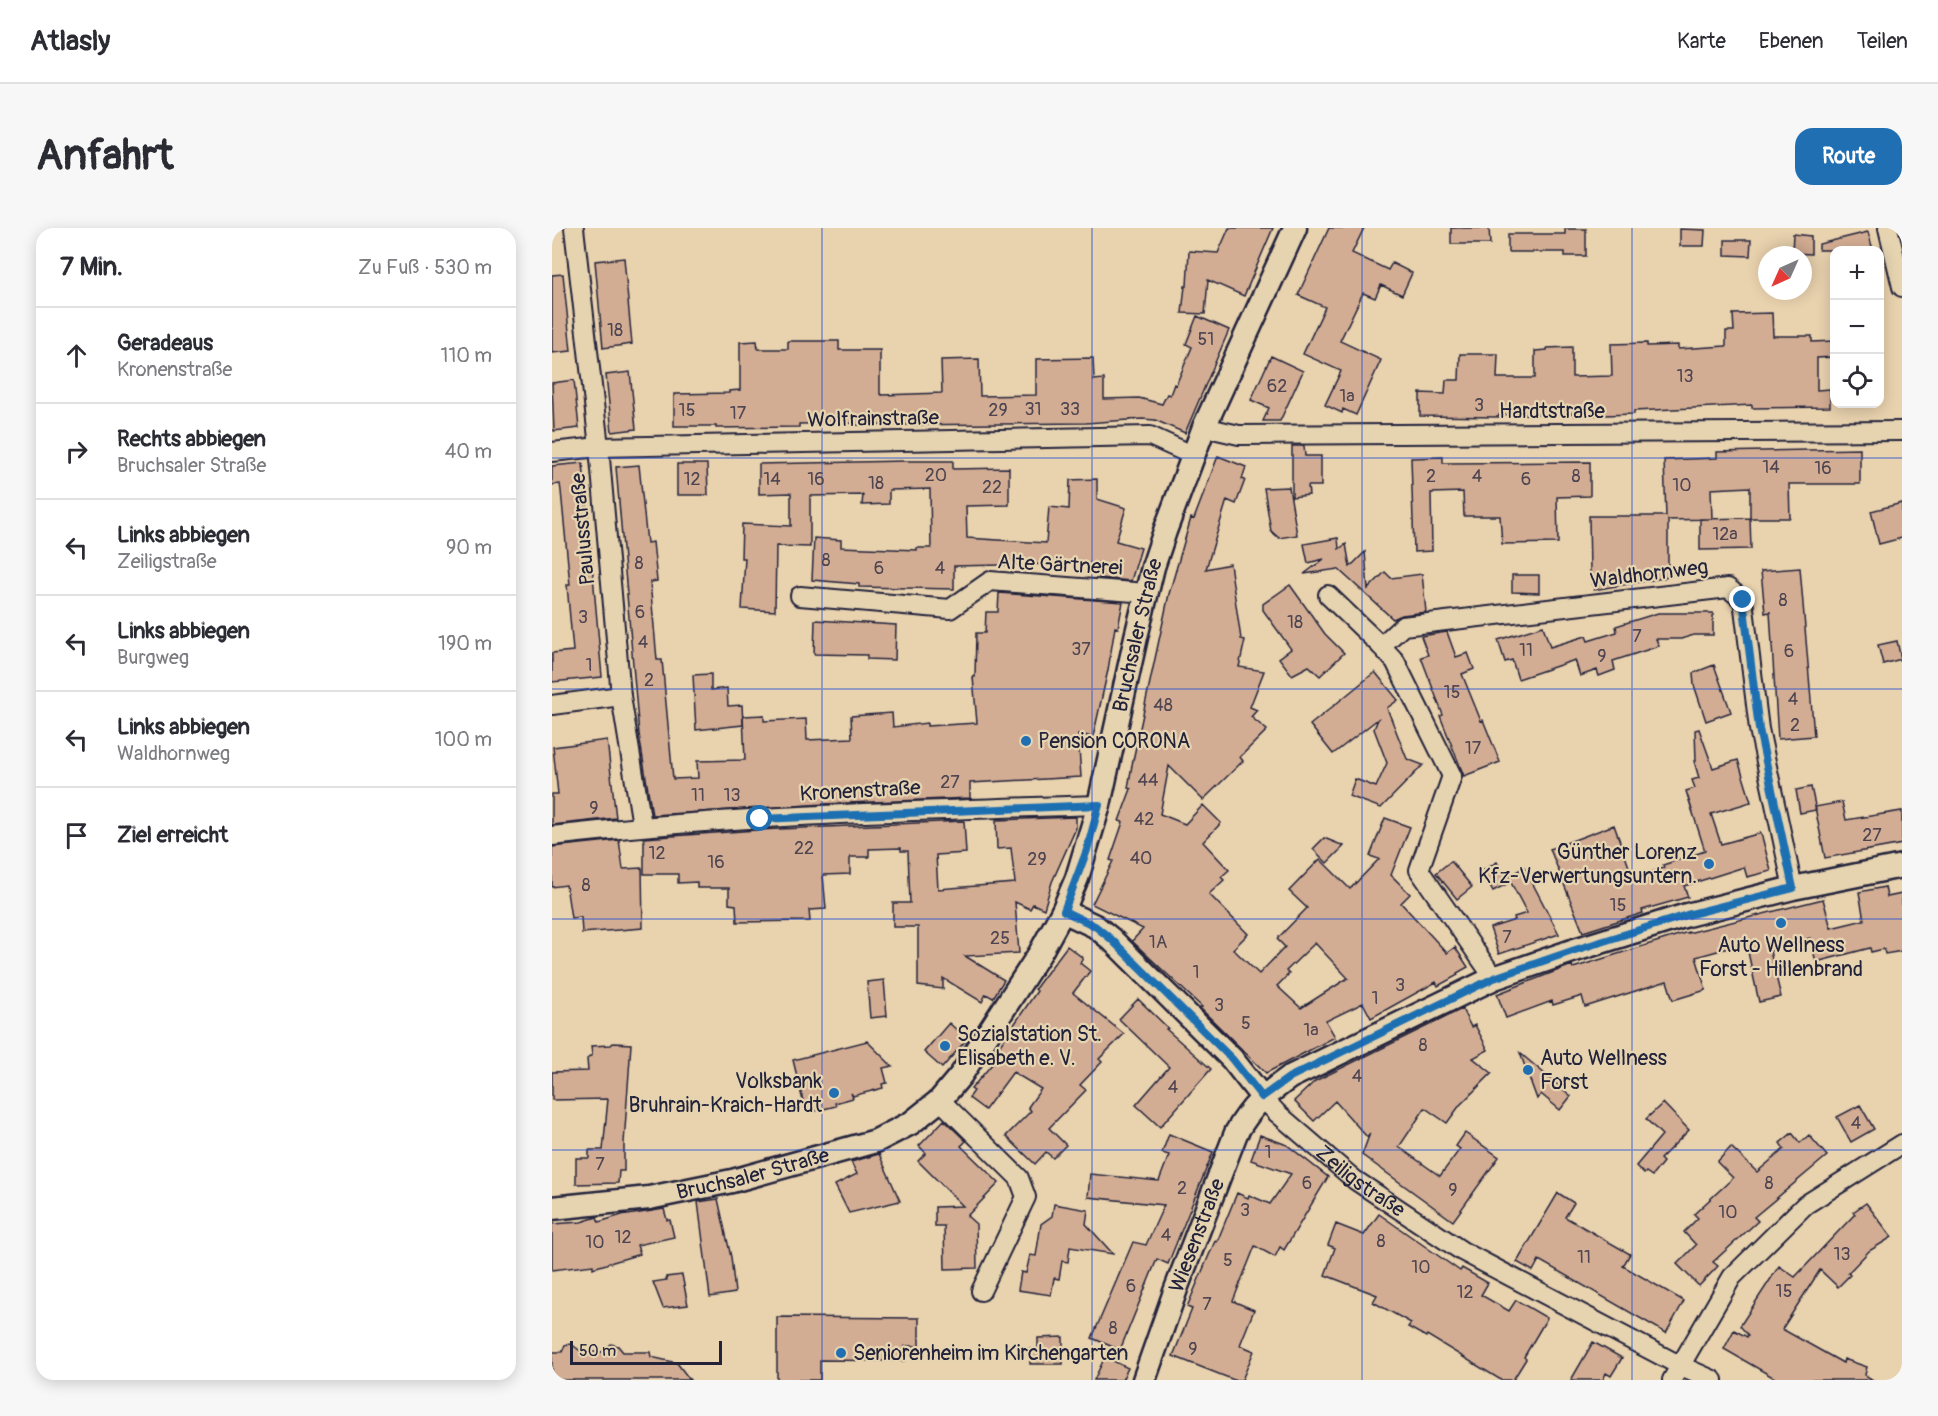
<!DOCTYPE html>
<html lang="de">
<meta charset="utf-8">
<style>
:root{--surface:#fff;--page:#f7f7f7;--text:#2b2b33;--muted:#7c7c81;--line:#e1e1e2;--accent:#1f6fb2}
body{margin:0;font-family:Pangolin,sans-serif;background:var(--page);color:var(--text)}
.controls{position:absolute;right:18px;top:18px;display:grid;overflow:hidden;border-radius:12px;box-shadow:0 3px 15px #0003}
.controls button{width:54px;height:54px;display:grid;place-items:center;padding:0;border:0;border-bottom:2px solid var(--line);background:var(--surface);color:var(--text);font:30px sans-serif}
.compass{position:absolute;left:1206px;top:18px;width:54px;height:54px;border-radius:50%;background:var(--surface);box-shadow:0 3px 15px #0003;rotate:225deg}
.scale{position:absolute;left:18px;bottom:15px;width:152px;box-sizing:border-box;padding-left:6px;border:3px solid #22223b;border-top:0;font-size:16px;line-height:21px;white-space:nowrap;color:#22223b;-webkit-text-stroke:4px #e6d4b1;paint-order:stroke}
.stop{position:absolute;width:18px;height:18px;margin:-14px;border:4px solid #1f6fb2;border-radius:50%;background:#fff}
.stop.end{background:#1f6fb2;border-color:#fff;box-shadow:0 2px 6px #0008}
.list{margin:0;padding:0;list-style:none}
h2{display:flex;justify-content:space-between;align-items:center;height:78px;margin:0;padding:0 24px;font-size:26px}
h2 small{font-size:20px;font-weight:400;color:var(--muted)}
.list li{display:grid;grid-template-columns:39px 1fr auto;gap:18px;align-items:center;box-sizing:border-box;height:96px;padding:0 24px;border-top:2px solid var(--line)}
.list b{display:block;font-size:22px;white-space:nowrap}
.list p{margin:0;font-size:20px;white-space:nowrap;color:var(--muted)}
.list em{font-size:20px;font-style:normal;color:var(--muted)}
.icon{flex:none;width:33px;height:33px;fill:none;stroke:currentColor;stroke-width:2;stroke-linecap:round;stroke-linejoin:round}
.map{position:relative;flex:none;width:1350px;height:1152px;overflow:hidden;border-radius:18px}
header{display:flex;align-items:center;gap:36px;box-sizing:border-box;height:84px;padding:0 30px;background:var(--surface);border-bottom:2px solid var(--line)}
header strong{font-size:28px}
nav{display:flex;gap:33px;margin-inline-start:auto;font-size:21px}
.intro{display:flex;align-items:center;justify-content:space-between;box-sizing:border-box;height:144px;padding:0 36px}
h1{margin:0;font-size:42px}
.button{padding:15px 27px;border-radius:18px;background:var(--accent);color:#fff;font-size:21px;font-weight:700}
main{display:flex;gap:36px;padding:0 36px}
aside{flex:1;background:var(--surface);border-radius:18px;box-shadow:0 3px 15px #0003}
.map>svg:first-child{display:block}
.building{fill:#d3ad93;stroke:#22223b;stroke-width:1.5;fill-rule:evenodd}
.lines{fill:none;stroke-linecap:round;stroke-linejoin:round}
.minor-casing{stroke:#22223b;stroke-width:22}
.tertiary-casing{stroke:#22223b;stroke-width:27}
.minor{stroke:#e6d4b1;stroke-width:18}
.tertiary{stroke:#e6d4b1;stroke-width:22}
.route{stroke:#1f6fb2;stroke-width:8}
.grid{fill:none;stroke:#1d4ed8;stroke-width:1.5;stroke-opacity:0.55}
.poi-dot{fill:#1f6fb2;stroke:#e6d4b1;stroke-width:2}
.labels{text-anchor:middle;dominant-baseline:central;stroke-width:4.5;stroke-linejoin:round;paint-order:stroke}
.number-label{font-size:18px;fill:#4e4551}
.street-label{font-size:21px;fill:#22223b;stroke:#e6d4b1}
.poi-label{font-size:21px;fill:#22223b;stroke:#e6d4b1;text-anchor:start}
</style>
<header>
<strong>Atlasly</strong>
<nav><a>Karte</a><a>Ebenen</a><a>Teilen</a></nav>
</header>
<div class="intro"><h1>Anfahrt</h1><a class="button">Route</a></div>
<main>
<aside>
<h2>7 Min.<small>Zu Fuß · 530 m</small></h2>
<ul class="list">
<li><svg class="icon" aria-label="ahead" viewBox="0 0 24 24"><path d="M12 20V5M6 11l6-6 6 6"/></svg><div><b>Geradeaus</b><p>Kronenstraße</p></div><em>110 m</em></li>
<li><svg class="icon" aria-label="right" viewBox="0 0 24 24"><path d="M7 20v-9h11M14 6l5 5-5 5"/></svg><div><b>Rechts abbiegen</b><p>Bruchsaler Straße</p></div><em>40 m</em></li>
<li><svg class="icon" aria-label="left" viewBox="0 0 24 24"><path d="M17 20v-9H6M10 6l-5 5 5 5"/></svg><div><b>Links abbiegen</b><p>Zeiligstraße</p></div><em>90 m</em></li>
<li><svg class="icon" aria-label="left" viewBox="0 0 24 24"><path d="M17 20v-9H6M10 6l-5 5 5 5"/></svg><div><b>Links abbiegen</b><p>Burgweg</p></div><em>190 m</em></li>
<li><svg class="icon" aria-label="left" viewBox="0 0 24 24"><path d="M17 20v-9H6M10 6l-5 5 5 5"/></svg><div><b>Links abbiegen</b><p>Waldhornweg</p></div><em>100 m</em></li>
<li><svg class="icon" aria-label="arrive" viewBox="0 0 24 24"><path d="M6 21V4h12l-3 4 3 4H6"/></svg><div><b>Ziel erreicht</b></div></li>
</ul>
</aside>
<div class="map">
<svg width="1350" height="1152" viewBox="0 0 1350 1152">
<rect width="100%" height="100%" fill="#e9d2ae"/>
<filter id="ink" filterUnits="userSpaceOnUse"><feTurbulence type="fractalNoise" baseFrequency=".0167" numOctaves="2"/><feDisplacementMap in="SourceGraphic" scale="12" xChannelSelector="R" yChannelSelector="G"/><feConvolveMatrix kernelMatrix="1 2 1 2 8 2 1 2 1" color-interpolation-filters="sRGB"/></filter>
<g filter="url(#ink)">
<path class="building" d="M677 0H721L692 68 656 52 653 86 630 85 633 58H635L637 23 666 25Z
M777 0H812L800 25 836 42 840 35 860 45 850 67 829 57 823 70 811 65 788 113 829 132 804 187 791 181 790 185 773 177 789 143 751 126 773 79 746 67Z
M899 0H937L938 16H899Z
M1013 1H1034V28H1013V24H956V6H1013Z
M1128 1 1153 2 1152 18H1128Z
M1316 4 1321 22H1267V16Z
M1241 6 1259 8V26L1240 25Z
M1173 12H1199L1198 28 1173 27Z
M72 30 80 116 51 120 43 33Z
M11 46 19 123 0 125V47Z
M1220 85 1221 108H1260V114L1282 113V129L1265 130V162L1278 161V179L1200 180V177L1082 183V186L1022 188 1021 185 985 186 947 187V189L868 188V165L893 166 894 152H907L908 126H946L945 150H983V123L995 122V120L1020 119V149L1060 148 1059 116 1095 115V118L1126 117V121L1174 118V103H1182L1181 86Z
M645 88 677 102 633 205 603 192 590 191 534 195 344 197H303V195L247 196V199L164 200V198H122V166L177 165V163L188 162V114L205 113 206 121H236V113H287V122H328V166L330 167 390 165 389 132 427 131 428 168 484 167V131L541 130 542 152 552 151V171L587 170 610 176 615 166 618 167 622 156 624 157 640 119 634 116Z
M719 128 751 143 728 193H711L717 180 699 172Z
M78 144 84 201 60 204 54 147Z
M22 152 27 200 2 203 0 155Z
M740 218H752L753 228H769V258H756L757 267 740 269Z
M1308 221V256H1237L1238 290H1198V259L1159 261 1160 291 1116 292V349L1042 362 1038 344 1037 288H1114L1112 232 1165 230V224Z
M666 228 694 239 690 251 693 252 684 276 675 272 654 341 678 336 689 411 693 412 687 439 712 443 698 479 705 482 699 489 715 502 688 529 691 533 651 572 617 538 608 586 633 596 651 577 669 595 651 614 677 642 669 649 672 652 657 666 696 706 681 721 707 746 733 719 725 711 755 680 737 663 768 631 798 661 827 631 818 628 833 590 858 599 839 647 858 666 849 675 895 725 903 719 916 739 905 745 906 747 886 758 884 754 819 790 811 775 774 793 783 809 714 845 648 780 650 779 580 713 591 701 540 676 561 633 558 632 571 594 567 593 579 561 576 560 580 537 617 366 639 290 642 291ZM763 715 796 750 749 780 725 758 737 746 734 743Z
M891 229V235L1038 234V268L1005 269 1006 315 950 316 948 288H912L911 264 879 265 880 323 862 324 859 230Z
M354 233H401V241L457 240V277L414 278 415 310 494 315 497 279 517 281 518 252 545 251V271L574 280 564 313 589 320 579 353 547 350 551 335 402 338V361L307 359V356L260 352 262 310 289 312V319L365 322V320H379L378 261 337 262V276L310 277 311 267 258 268V319L224 318 223 383 190 381 193 330H189L190 296 239 298V265L207 266V236Z
M31 235 50 449 0 454V425L21 423 15 357H18L9 263 8 256 0 257V238Z
M125 236H155L156 267H125Z
M87 237 95 315 101 314 105 353 98 354 105 432H110L121 551 146 550 145 533 193 532 191 488 212 487V493L254 491 255 512 300 510 299 488 340 485 341 499 375 495V498L425 495 421 449H423L424 405H433L434 384H446L447 365 571 374 566 400 563 399 556 442 541 509 526 506 529 549 418 555V570L272 576 100 587 87 506 64 239Z
M737 259 745 307 727 310 719 303 712 260Z
M1350 275V310L1327 316 1319 283Z
M1198 290 1199 321 1148 322V291Z
M786 310 787 321 794 316 798 339 813 324 816 361 833 344 839 350 870 346 874 384 850 387 841 391 786 341 752 346 772 331 756 335 752 316Z
M1248 340 1262 508 1226 511 1220 417 1222 416H1220L1218 384 1213 385 1209 343Z
M960 347H987V365L960 364Z
M738 357 773 406 792 425 768 448 757 438 740 447 727 430 739 421 711 382V376Z
M1106 385H1161V407H1142L1129 411H1104L1107 418 1061 433 1063 442 1047 448 1045 442 1028 448 1023 432 966 451 960 432 953 434 946 412 991 398 998 419 1034 408 1036 413 1065 404 1064 398Z
M263 392 344 397 343 432 315 431V427L262 426Z
M895 404 904 429 916 425 922 441 910 446 929 493 931 492 948 534 912 548 888 488 891 487 869 429 876 427 869 408Z
M1345 413 1349 431 1331 436 1326 417Z
M1162 437 1179 484 1154 493 1142 457 1141 445Z
M823 444 846 472 835 480 855 531 871 537 829 580 797 568 803 551 824 559 835 535 822 501 826 491 781 526 758 497Z
M159 446V462L175 460 176 478 190 477 191 497 144 502 141 447Z
M1147 501 1161 540 1186 532 1199 574 1159 586 1169 616 1209 605 1219 643 1195 649 1192 639 1132 658 1136 669 1090 682 1091 685 1031 704 998 621 1062 597 1081 650 1112 640 1111 637 1153 623 1134 563 1143 560 1140 552 1147 550 1142 533H1144L1143 502Z
M55 512 64 590 0 597V566H6L1 519Z
M1259 559 1264 582 1248 585 1244 562Z
M1290 574 1294 592 1350 583V616L1273 630 1263 579Z
M524 589V600L500 654 492 681 481 676 478 681 463 674 467 725 413 728 452 752 441 770 434 766 430 774 391 750V761L366 758V699H341V675H358L356 623H349V620L317 621V629H298V646L271 647 274 681 257 682 258 693 185 694 184 677 177 676V660H145V654L126 655V646H92V610L205 602 412 593 414 625 384 627 386 661 463 655 459 620 445 621 444 592Z
M772 610 792 618 775 635 761 621Z
M67 612 71 641 90 640 91 700 30 705 29 689 19 690 14 657 0 659V619Z
M899 633 920 659 905 671 884 645Z
M945 634 957 655 941 663 930 643Z
M972 639 1007 706 947 726 938 700 963 692 962 689 975 685 956 649Z
M1333 659 1335 669 1350 666V723L1333 726 1332 721 1319 724 1318 720 1264 734 1258 710 1218 723 1229 769 1207 774 1194 715 1144 729 1154 762 1121 772 1115 753 1033 779 1030 768 1001 777 1000 773 954 790 945 766 1020 737 1021 740 1136 704V705L1271 671 1279 700 1312 692 1307 664Z
M515 718 531 730 528 735 538 743 521 765 572 806 547 831 550 834 528 857 534 862 497 900 514 917 501 930 494 924 483 936 454 908 479 883 476 879 489 861 461 844 433 882 417 870 422 863 419 861 446 829 442 826 485 763 483 761 488 754Z
M332 752 335 788 318 790 315 754Z
M586 771 616 800 614 801 659 841 608 899 584 877 617 839 567 791Z
M910 781 919 799 923 797 936 822 921 830 940 845 908 877 895 895 873 880 847 919 888 948 908 921 904 918 913 905 947 929 901 993 810 927 818 905 815 909 783 873 762 893 742 873 763 853Z
M397 795 415 811 390 840 372 824Z
M315 813 340 838 331 840 335 855 330 856 331 860 301 868 299 865 301 870 283 875 284 878 259 884 256 876 252 877 241 832Z
M61 815 79 816 72 915V943H67L66 955 24 956V930H37V922H51L56 871 0 872V844L36 843 35 831 40 827 39 818 59 817Z
M968 825 1019 868 1008 882 989 866 985 871Z
M1111 875 1137 902 1108 931 1111 934 1100 948 1094 944 1092 946 1084 938 1110 907 1094 891Z
M1308 877 1322 901 1299 914 1285 889Z
M392 892 414 913 409 918 447 955 415 988 424 996 425 1040 393 1041 392 998H383V979L411 978 366 933 374 925 367 918Z
M1240 905 1248 915 1257 907 1275 928 1202 989 1206 993 1161 1034 1166 1038 1147 1058 1125 1036 1144 1017 1132 1004 1146 990 1142 986 1181 950 1165 934 1179 919 1205 944 1232 921 1228 915Z
M617 906 661 924 616 1036 605 1031 568 1122 540 1110 581 1014 594 1017 612 977 536 969 538 946 607 953 617 927 610 925Z
M708 907 735 917 776 949 732 1022 728 1019 723 1029 703 1018 681 1073 702 1082 688 1117 702 1123 690 1152H682L621 1128 640 1081 635 1079 663 1013 665 1014 685 965 696 970 697 967 718 976 739 946 699 932Z
M327 926 348 973 297 985 283 957 305 946 299 934Z
M1006 965 1022 975 1013 989 1078 1026 1071 1038 1132 1073 1114 1105 987 1032 981 1043 965 1034Z
M166 971 179 1029 183 1065 158 1069 146 974Z
M1314 975 1340 1009 1317 1023 1296 1045 1298 1047 1286 1059 1268 1042 1230 1101 1291 1135 1292 1131 1315 1139 1313 1147 1321 1152H1226L1172 1121 1182 1102 1195 1109 1196 1107 1188 1098 1227 1038 1243 1049 1303 986 1301 984Z
M502 976 536 982 534 996 561 1026 518 1019 516 1034 510 1033 507 1051 502 1050 499 1067 466 1062 469 1044 474 1045 478 1027 484 1028 489 996 500 988Z
M112 981 115 992H118L122 1009 85 1017 88 1026 41 1040V1037L0 1042V996L29 994 45 989 47 994 73 986 76 987Z
M827 986 908 1043 910 1040 936 1055 929 1067 957 1083 964 1072 995 1090 972 1129 974 1131 961 1152H949L875 1107 874 1109 856 1099 859 1095 821 1074 825 1067 773 1047 783 1020 776 1017 784 996 812 1007Z
M130 1047 136 1077 111 1080 101 1054 115 1052 114 1049Z
M225 1089 367 1090V1118H353V1133L268 1132V1152H225Z
M511 1109V1136H478V1121H486V1110Z
M1041 1114 1070 1130 1059 1148 1054 1145 1051 1152H1019Z
M19 1116 30 1124H50L59 1116 66 1118 71 1124H98L99 1129 125 1135 138 1152H0V1124H10L13 1117Z
M553 1129 576 1140 570 1152H542Z"/>
<g class="lines">
<defs>
<g id="minor">
<path d="M22 0 47 219 69 468 90 597"/>
<path d="M1336 0 1350 59"/>
<path d="M652 199 687 207 1350 203"/>
<path d="M0 224 47 219 598 208 640 227"/>
<path d="M776 367 829 418"/>
<path d="M248 368 398 381 438 353 595 365"/>
<path d="M0 477 69 468"/>
<path d="M0 608C181 587 364 583 547 577"/>
<path d="M942 750 867 642 900 548 843 433 829 418 851 398 1176 360 1191 372 1207 501 1241 660"/>
<path id="s1" d="M710 869 725 885 803 952 910 1023 1127 1137 1161 1152"/>
<path d="M388 872 467 950 474 969 429 1063"/>
<path d="M1120 1152 1180 1049 1253 977 1350 916"/>
</g>
<g id="tertiary">
<path d="M511 683 543 698 559 711 680 831 710 869"/>
<path id="s2" d="M0 980 97 970 180 953 324 913 359 895 388 872 409 847 488 725 511 683 525 650 547 577 584 409 601 339 613 303 652 199 743 0"/>
<path id="s3" d="M592 1152 624 1061 684 905C700 877 713 867 738 849L942 750 1023 722 1135 687 1241 660 1350 638"/>
</g>
</defs>
<use href="#minor" class="minor-casing"/>
<use href="#tertiary" class="tertiary-casing"/>
<use href="#minor" class="minor"/>
<use href="#tertiary" class="tertiary"/>
</g>
</g>
<g class="lines" filter="url(#ink)">
<path class="route" d="M208 591 547 577 535 622 512 683 543 698 559 711 680 831 710 869 738 849 942 750 1023 722 1135 687 1241 660 1207 501 1191 372"/>
</g>
<path class="grid" d="M270 0V1152M540 0V1152M810 0V1152M1080 0V1152M0 230H1350M0 461H1350M0 691H1350M0 922H1350"/>
<g class="poi-dot">
<circle cx="474" cy="513" r="6"/>
<circle cx="1157" cy="636" r="6"/>
<circle cx="1229" cy="695" r="6"/>
<circle cx="393" cy="818" r="6"/>
<circle cx="976" cy="842" r="6"/>
<circle cx="282" cy="865" r="6"/>
<circle cx="289" cy="1125" r="6"/>
</g>
<g class="labels">
<g class="number-label">
<text x="63" y="102">18</text>
<text x="654" y="111">51</text>
<text x="1133" y="148">13</text>
<text x="725" y="158">62</text>
<text x="795" y="168">1a</text>
<text x="927" y="177">3</text>
<text x="481" y="181">31</text>
<text x="518" y="181">33</text>
<text x="135" y="182">15</text>
<text x="446" y="182">29</text>
<text x="186" y="185">17</text>
<text x="1219" y="239">14</text>
<text x="1271" y="240">16</text>
<text x="384" y="247">20</text>
<text x="879" y="248">2</text>
<text x="925" y="248">4</text>
<text x="1024" y="248">8</text>
<text x="140" y="251">12</text>
<text x="220" y="251">14</text>
<text x="264" y="251">16</text>
<text x="974" y="251">6</text>
<text x="324" y="255">18</text>
<text x="1130" y="257">10</text>
<text x="440" y="259">22</text>
<text x="1173" y="306">12a</text>
<text x="274" y="332">8</text>
<text x="87" y="335">8</text>
<text x="327" y="340">6</text>
<text x="388" y="340">4</text>
<text x="1231" y="372">8</text>
<text x="88" y="384">6</text>
<text x="31" y="389">3</text>
<text x="743" y="394">18</text>
<text x="1085" y="408">7</text>
<text x="91" y="414">4</text>
<text x="529" y="421">37</text>
<text x="974" y="422">11</text>
<text x="1237" y="423">6</text>
<text x="1050" y="428">9</text>
<text x="37" y="437">1</text>
<text x="97" y="452">2</text>
<text x="900" y="464">15</text>
<text x="1241" y="471">4</text>
<text x="611" y="477">48</text>
<text x="1243" y="497">2</text>
<text x="921" y="520">17</text>
<text x="596" y="552">44</text>
<text x="398" y="554">27</text>
<text x="146" y="567">11</text>
<text x="180" y="567">13</text>
<text x="42" y="580">9</text>
<text x="592" y="591">42</text>
<text x="1320" y="607">27</text>
<text x="252" y="620">22</text>
<text x="105" y="625">12</text>
<text x="589" y="630">40</text>
<text x="485" y="631">29</text>
<text x="164" y="634">16</text>
<text x="34" y="657">8</text>
<text x="1066" y="677">15</text>
<text x="955" y="709">7</text>
<text x="448" y="710">25</text>
<text x="606" y="714">1A</text>
<text x="644" y="744">1</text>
<text x="848" y="757">3</text>
<text x="823" y="770">1</text>
<text x="667" y="777">3</text>
<text x="694" y="795">5</text>
<text x="759" y="802">1a</text>
<text x="871" y="817">8</text>
<text x="805" y="848">4</text>
<text x="621" y="859">4</text>
<text x="1304" y="895">4</text>
<text x="716" y="924">1</text>
<text x="48" y="936">7</text>
<text x="755" y="955">6</text>
<text x="1217" y="955">8</text>
<text x="630" y="960">2</text>
<text x="901" y="962">9</text>
<text x="693" y="982">3</text>
<text x="1176" y="984">10</text>
<text x="614" y="1007">4</text>
<text x="71" y="1009">12</text>
<text x="829" y="1013">8</text>
<text x="43" y="1014">10</text>
<text x="1290" y="1026">13</text>
<text x="1032" y="1029">11</text>
<text x="676" y="1032">5</text>
<text x="869" y="1039">10</text>
<text x="579" y="1058">6</text>
<text x="1232" y="1063">15</text>
<text x="913" y="1064">12</text>
<text x="655" y="1076">7</text>
<text x="561" y="1100">8</text>
<text x="641" y="1121">9</text>
</g>
<g class="street-label">
<text x="1000" y="183">Hardtstraße</text>
<text transform="translate(321 191) rotate(-1)">Wolfrainstraße</text>
<text transform="translate(31 301) rotate(-95)">Paulusstraße</text>
<text transform="translate(508 337) rotate(3)">Alte Gärtnerei</text>
<text transform="translate(1097 346) rotate(-7)">Waldhornweg</text>
<text stroke="none"><textPath href="#s2" startOffset="920">Bruchsaler Straße</textPath></text>
<text transform="translate(308 563) rotate(-3)">Kronenstraße</text>
<text stroke="none"><textPath href="#s2" startOffset="204">Bruchsaler Straße</textPath></text>
<text stroke="none"><textPath href="#s1" startOffset="130">Zeiligstraße</textPath></text>
<text stroke="none"><textPath href="#s3" startOffset="154">Wiesenstraße</textPath></text>
</g>
<g class="poi-label">
<text x="486" y="513">Pension CORONA</text>
<text x="1145" y="624" text-anchor="end">Günther Lorenz<tspan x="1145" dy="24">Kfz-Verwertungsuntern.</tspan></text>
<text x="1229" y="717" text-anchor="middle">Auto Wellness<tspan x="1229" dy="24">Forst - Hillenbrand</tspan></text>
<text x="405" y="806">Sozialstation St.<tspan x="405" dy="24">Elisabeth e. V.</tspan></text>
<text x="988" y="830">Auto Wellness<tspan x="988" dy="24">Forst</tspan></text>
<text x="270" y="853" text-anchor="end">Volksbank<tspan x="270" dy="24">Bruhrain-Kraich-Hardt</tspan></text>
<text x="301" y="1125">Seniorenheim im Kirchengarten</text>
</g>
</g>
</svg>
<div class="controls">
<button>+</button>
<button>−</button>
<button><svg class="icon" aria-label="locate" viewBox="0 0 24 24"><circle cx="12" cy="12" r="6"/><path d="M12 2v4M12 18v4M2 12h4M18 12h4"/></svg></button>
</div>
<svg class="compass" viewBox="-18 -18 36 36"><path d="M0-13l5 13h-10z" fill="#e53935"/><path d="M0 13l5-13h-10z" fill="#7c7c81"/></svg>
<div class="scale">50 m</div>
<div class="stop" style="left:208px;top:591px"></div>
<div class="stop end" style="left:1191px;top:372px"></div>
</div>
</main>
